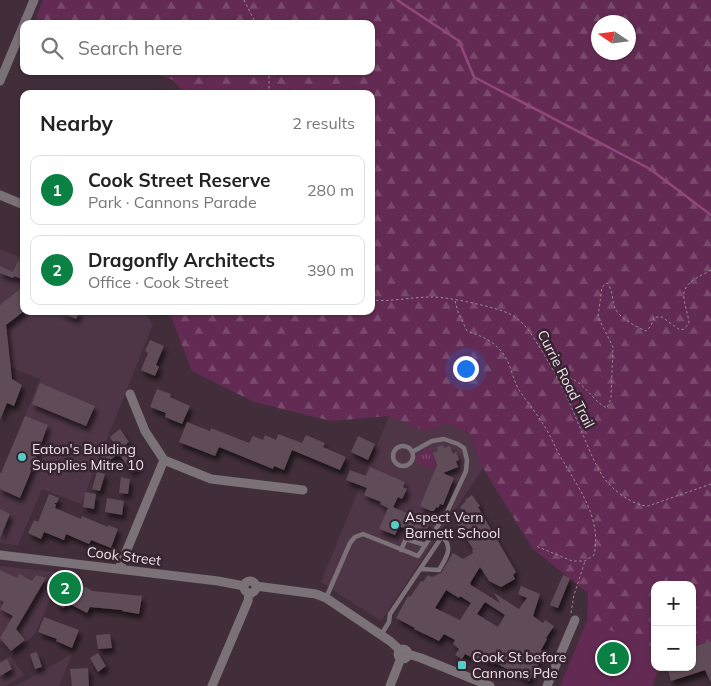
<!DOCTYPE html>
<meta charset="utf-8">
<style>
:root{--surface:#fff;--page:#f2f2f2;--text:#222;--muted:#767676;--line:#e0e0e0;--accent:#0b8043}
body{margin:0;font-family:Mulish,sans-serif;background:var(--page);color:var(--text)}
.controls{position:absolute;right:15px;bottom:15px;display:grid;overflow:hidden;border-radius:10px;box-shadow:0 1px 4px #0004}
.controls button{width:45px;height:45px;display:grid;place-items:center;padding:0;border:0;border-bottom:1px solid var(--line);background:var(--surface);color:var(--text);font:25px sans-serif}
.compass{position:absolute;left:591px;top:15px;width:45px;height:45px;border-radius:50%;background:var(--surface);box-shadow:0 1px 4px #0004;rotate:283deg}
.you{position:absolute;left:465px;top:368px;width:18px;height:18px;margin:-12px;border:4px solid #fff;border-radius:50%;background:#1a73e8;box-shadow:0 0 0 8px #1a73e833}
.badge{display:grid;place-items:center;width:32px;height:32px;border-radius:50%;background:var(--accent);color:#fff;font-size:16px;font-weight:700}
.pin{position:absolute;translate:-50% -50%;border:2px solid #fff;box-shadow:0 1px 5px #0006}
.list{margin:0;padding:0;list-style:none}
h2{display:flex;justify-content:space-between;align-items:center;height:65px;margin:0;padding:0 20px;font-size:21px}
h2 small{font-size:16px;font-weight:400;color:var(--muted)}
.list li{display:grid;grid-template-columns:32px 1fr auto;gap:15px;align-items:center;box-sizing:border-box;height:70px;margin:0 10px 10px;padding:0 10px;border:1px solid var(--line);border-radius:10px}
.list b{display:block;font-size:19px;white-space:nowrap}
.list p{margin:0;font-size:16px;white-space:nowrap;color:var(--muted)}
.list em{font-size:16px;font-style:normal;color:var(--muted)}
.icon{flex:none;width:28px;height:28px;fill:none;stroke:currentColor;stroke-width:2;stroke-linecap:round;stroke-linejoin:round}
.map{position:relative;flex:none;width:711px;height:686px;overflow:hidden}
.search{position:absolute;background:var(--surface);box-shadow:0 1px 4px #0004;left:20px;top:20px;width:355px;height:55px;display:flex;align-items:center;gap:12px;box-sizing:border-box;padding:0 18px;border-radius:10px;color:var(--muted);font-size:19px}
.panel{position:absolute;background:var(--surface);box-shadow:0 1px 4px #0004;left:20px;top:90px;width:355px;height:225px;border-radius:10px}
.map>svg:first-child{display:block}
.built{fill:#4f3647}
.grass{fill:url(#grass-tufts)}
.forest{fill:url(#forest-firs);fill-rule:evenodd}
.park{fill:#632b53}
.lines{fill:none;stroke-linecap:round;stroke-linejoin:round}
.stream{stroke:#92477c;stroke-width:2.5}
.building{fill:#604b59;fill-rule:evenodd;filter:url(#shadow)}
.path{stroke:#9c8c96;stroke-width:1;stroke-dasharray:2.5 2.5;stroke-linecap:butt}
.service{stroke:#7b7178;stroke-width:4.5}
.minor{stroke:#7b7178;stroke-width:9}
.poi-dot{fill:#55cec6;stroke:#372431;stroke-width:2}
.labels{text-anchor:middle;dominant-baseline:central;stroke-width:5;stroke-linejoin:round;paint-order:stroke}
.street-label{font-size:14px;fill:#eee1e9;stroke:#372431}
.poi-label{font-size:14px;fill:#eee1e9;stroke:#372431;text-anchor:start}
</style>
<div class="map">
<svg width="711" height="686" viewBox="0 0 711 686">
<defs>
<pattern id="grass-tufts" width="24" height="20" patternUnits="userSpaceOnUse" patternTransform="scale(1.25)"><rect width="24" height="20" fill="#632b53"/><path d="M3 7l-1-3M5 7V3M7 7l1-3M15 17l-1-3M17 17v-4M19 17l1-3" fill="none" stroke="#7a496c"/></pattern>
<pattern id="forest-firs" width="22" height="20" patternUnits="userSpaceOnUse" patternTransform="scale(1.25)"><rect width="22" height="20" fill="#632b53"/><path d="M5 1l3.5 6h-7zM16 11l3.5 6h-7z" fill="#7a496c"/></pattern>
<filter id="shadow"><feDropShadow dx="3" dy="5" stdDeviation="2.5" flood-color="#0009"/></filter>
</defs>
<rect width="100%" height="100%" fill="#422e3b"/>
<path class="built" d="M0 249 24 259V311H143L153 324 81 504 42 489 18 545 0 543V473H2L40 379 0 363Z
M389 416 425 431 447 424 468 432 483 468 381 621 321 582Z
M0 566 62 573 35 634 11 656 0 640Z
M72 654 59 686H16Z
M10 656 24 675 5 686H0V662Z"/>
<path class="grass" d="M430 447 440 472 414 461 421 452Z"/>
<path class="forest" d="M43 0H711V641L692 646V585H655V667L647 686 587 657 588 593 533 549 483 468 468 432 447 424 425 431 389 416 331 421 254 402 192 371 169 311H371V94H185L173 80 148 71H371V24H34ZM598 22H628V52H598Z"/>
<path class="park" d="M587 621 655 648V667H660L652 686H560Z"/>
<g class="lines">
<path class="stream" d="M397 0 459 41 474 77 650 169 711 215"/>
</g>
<path class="building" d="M18 261 24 264V280L14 276 13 278 0 273V266L13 272Z
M24 286V311L6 325 12 379 22 385 14 406 7 403 0 420V305Z
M58 311H80L76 319Z
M150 340 164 346 156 365 159 367 155 376 141 370 148 353 145 351Z
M40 383 95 406 86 426 32 404Z
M157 389 171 394 170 397 190 406 182 424 165 417 166 413 150 407Z
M25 416 48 425 36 457H37L20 498 0 489V473H1Z
M187 422 210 431 211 428 249 443 253 436 263 440 265 435 276 440 278 434 302 443 306 435 325 443 323 447 346 457 340 470 292 450 284 470 274 466 273 469 219 447 215 456 179 442Z
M120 429 129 442 126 444 141 465 132 472 119 454 105 463 100 455 115 445 110 437Z
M358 436 375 444 368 460 351 452Z
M443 445 444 448 450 446 453 454 456 452 459 460 456 461 458 467 443 473 454 478 443 505 440 504 438 508 436 507 434 511H431L420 506 437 465 433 453 438 451 437 447Z
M370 467 405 482 403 487 407 489 402 499 398 497 393 507 429 523 424 536 399 526 395 535 379 529 388 508 380 504 381 502 364 495 367 488 346 480 350 470 366 476Z
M97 472 105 474 100 491 92 489Z
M121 477 130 479 128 494 119 493Z
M85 492 96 494 94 509 83 507Z
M49 494 59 498 57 503H54L56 505 55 508 81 519 82 516 108 527V525L118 529 111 548 91 540 89 544 66 534 64 540 44 532 41 539 28 533 34 520 38 522Z
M472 495 480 506 478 507 516 572 513 575 515 579 501 587 489 581 480 567 470 583 471 585 500 603 494 593 519 609 527 598 518 594 521 586 540 594 533 616 543 623 545 620 554 626 546 638 547 639 541 650 543 652 538 658 540 662 529 681 494 662 493 664 482 658 478 659 472 655 471 657 465 654 462 659 455 655 459 649 453 644 455 640 444 634 439 641 414 629 415 628 396 618 408 596 410 597 421 581 423 582 428 575 432 577 441 573 453 553 463 559 473 553 472 550 473 549 456 523 458 522 455 516 462 510 460 507 466 501 465 500ZM446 590 459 598 460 596 471 603 460 620 435 608ZM485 602 505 615 498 627 477 614Z
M107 498 124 501 122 515 105 512Z
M0 509 10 514 0 538Z
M0 570 17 578 19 574 32 581 36 575 46 578 16 629 25 640 11 651 0 638 13 616 0 609 4 602 0 600Z
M563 575 570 578 558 608 550 605Z
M65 584 81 590 83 586 93 591 142 596 139 614 122 611V610L90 607 87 613 66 602 64 608 57 605Z
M44 617 79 630 72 648 56 641 57 639 38 632Z
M110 634 112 648 98 649 96 635Z
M711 641V683L705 670 671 681 667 667H692V647Z
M37 652 42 667 35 669 30 654Z
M98 653 106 666 98 672 90 658Z
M7 659 12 669 0 676V663Z
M88 668 89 686H72L70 669Z"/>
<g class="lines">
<path class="path" d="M244 0 256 24
M269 71V94
M371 300C391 302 412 297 432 297 449 297 496 307 510 314 525 322 532 335 540 348 555 372 568 397 578 423 586 441 593 462 604 478 612 490 634 506 648 506L711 484
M455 301 458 312 467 331C481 336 492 340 502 352 511 363 512 378 519 390 527 402 537 414 545 427 552 438 556 450 563 461 580 490 602 520 594 555L585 561H572L536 546
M555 373C563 375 573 378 580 384 590 392 596 403 607 408L611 398 613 347 598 317 602 287 607 283C614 291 611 301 616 310 621 319 637 327 646 331L651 326 654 317H662L680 330 684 329 689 323C688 314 685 307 684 299 681 283 699 277 711 270
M571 613 574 595 585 561"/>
<path class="service" d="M393 456a10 10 0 1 1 20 0a10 10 0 1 1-20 0Z
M401 550 406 539 425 545
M420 569 439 570C446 558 454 548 442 536
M326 598 350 543 355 537 363 534 418 556 447 512 466 471 467 460 464 448 458 444 444 439 432 441 412 452
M381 635 389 622 390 614 447 529"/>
<path class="minor" d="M24 24 34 0
M0 81 24 24
M0 195 24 205
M130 394 145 431 164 460 211 479 303 490
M0 555 218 581 244 586
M119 569 164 460
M244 587a6 6 0 1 1 12 0a6 6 0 1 1-12 0Z
M256 586 316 594 326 598 390 641 400 650
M398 654a5 5 0 1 1 10 0a5 5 0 1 1-10 0Z
M408 654 421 658 490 686
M212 686 248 601 249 593
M390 686 401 658
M547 686 575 620"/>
</g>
<g class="poi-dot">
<circle cx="22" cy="457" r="5"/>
<circle cx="395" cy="525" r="5"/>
<rect x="457" y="660" width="10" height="10" rx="2.5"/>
</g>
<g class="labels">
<g class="street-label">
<text transform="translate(566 379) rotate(63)">Currie Road Trail</text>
<text transform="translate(124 556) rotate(7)">Cook Street</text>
</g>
<g class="poi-label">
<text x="32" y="449">Eaton's Building<tspan x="32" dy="16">Supplies Mitre 10</tspan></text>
<text x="405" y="517">Aspect Vern<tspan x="405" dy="16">Barnett School</tspan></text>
<text x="472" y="657">Cook St before<tspan x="472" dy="16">Cannons Pde</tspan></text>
</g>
</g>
</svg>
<div class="controls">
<button>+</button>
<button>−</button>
</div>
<svg class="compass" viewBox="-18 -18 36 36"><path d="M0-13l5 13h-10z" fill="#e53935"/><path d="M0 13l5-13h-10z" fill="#767676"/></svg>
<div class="you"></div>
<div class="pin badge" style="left:613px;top:658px">1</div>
<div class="pin badge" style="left:65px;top:588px">2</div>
<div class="search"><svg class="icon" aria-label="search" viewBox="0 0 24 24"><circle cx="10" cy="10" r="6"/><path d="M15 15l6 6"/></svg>Search here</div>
<section class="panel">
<h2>Nearby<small>2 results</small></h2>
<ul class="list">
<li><span class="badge">1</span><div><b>Cook Street Reserve</b><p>Park · Cannons Parade</p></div><em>280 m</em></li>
<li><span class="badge">2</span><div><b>Dragonfly Architects</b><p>Office · Cook Street</p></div><em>390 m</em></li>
</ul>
</section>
</div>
